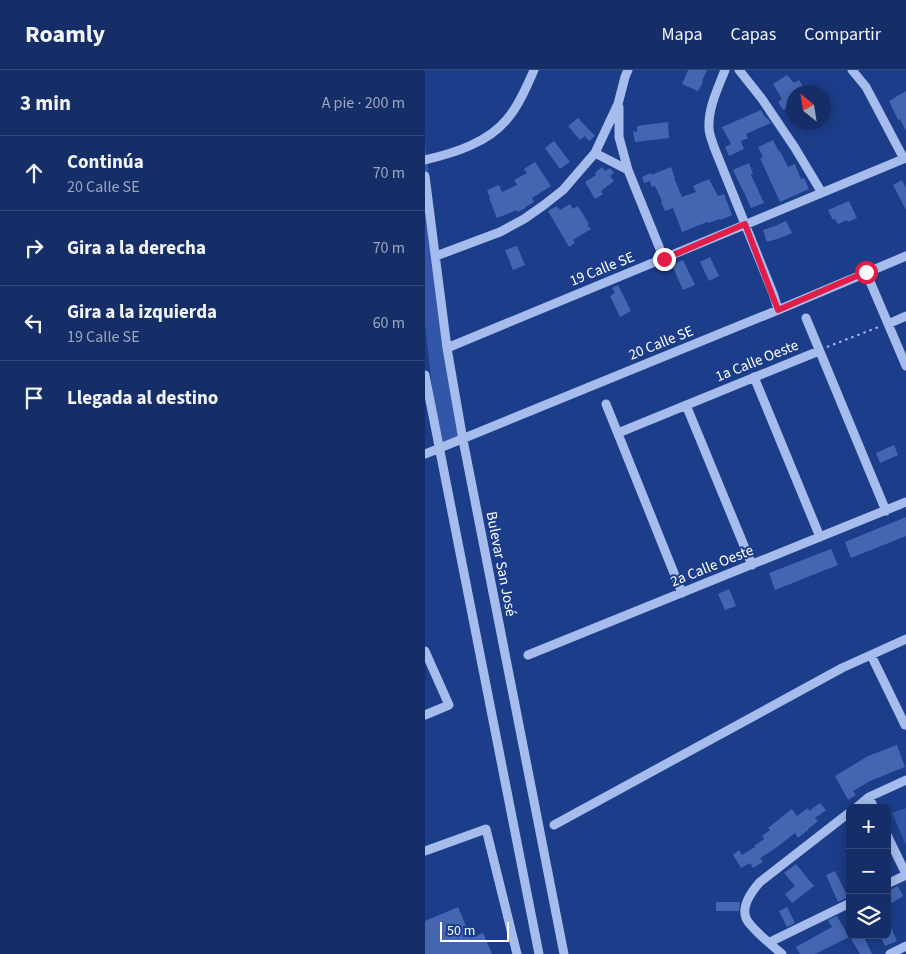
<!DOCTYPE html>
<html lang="es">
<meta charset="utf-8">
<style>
:root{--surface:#152e67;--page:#223a70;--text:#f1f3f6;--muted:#9da8c0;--line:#344a7b}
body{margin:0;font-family:"Source Sans 3",sans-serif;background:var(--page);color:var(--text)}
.controls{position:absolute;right:15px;bottom:15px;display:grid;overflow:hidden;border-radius:8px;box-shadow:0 2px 12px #0003}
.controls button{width:45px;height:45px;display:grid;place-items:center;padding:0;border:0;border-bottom:1px solid var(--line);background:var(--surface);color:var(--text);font:25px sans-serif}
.compass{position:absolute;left:361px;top:15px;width:45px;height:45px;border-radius:50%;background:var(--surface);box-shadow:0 2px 12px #0003;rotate:330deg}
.scale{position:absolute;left:15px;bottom:12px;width:69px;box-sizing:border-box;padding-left:5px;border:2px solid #fff;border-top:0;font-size:14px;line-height:18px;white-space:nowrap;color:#fff;-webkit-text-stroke:4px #1c3d89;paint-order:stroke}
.stop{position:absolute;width:15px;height:15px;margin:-11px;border:4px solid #e11d48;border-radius:50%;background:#fff}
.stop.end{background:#e11d48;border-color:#fff;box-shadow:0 1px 5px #0008}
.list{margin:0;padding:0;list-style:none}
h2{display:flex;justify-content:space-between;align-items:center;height:65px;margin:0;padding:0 20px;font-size:21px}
h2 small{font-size:16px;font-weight:400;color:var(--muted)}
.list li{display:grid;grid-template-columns:32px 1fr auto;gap:15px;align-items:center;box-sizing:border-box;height:75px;padding:0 20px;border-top:1px solid var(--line)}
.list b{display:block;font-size:19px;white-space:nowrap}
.list p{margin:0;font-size:16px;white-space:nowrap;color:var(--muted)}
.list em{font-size:16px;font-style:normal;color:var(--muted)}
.icon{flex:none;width:28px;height:28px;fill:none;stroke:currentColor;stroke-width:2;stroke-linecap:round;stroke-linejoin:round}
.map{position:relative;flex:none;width:481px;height:884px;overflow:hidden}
header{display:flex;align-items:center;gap:30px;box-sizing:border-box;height:70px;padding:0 25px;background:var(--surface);border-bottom:1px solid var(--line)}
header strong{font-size:24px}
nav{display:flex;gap:28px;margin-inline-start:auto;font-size:18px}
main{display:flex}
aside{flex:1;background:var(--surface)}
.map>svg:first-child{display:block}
.green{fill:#3257a8}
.building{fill:#4466b1}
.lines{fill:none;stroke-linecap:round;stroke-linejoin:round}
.path{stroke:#a6bcec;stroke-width:2;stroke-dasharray:2.5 4;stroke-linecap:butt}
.minor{stroke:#a6bcec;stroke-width:9}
.route{stroke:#e11d48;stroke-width:6}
.labels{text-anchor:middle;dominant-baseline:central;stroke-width:4;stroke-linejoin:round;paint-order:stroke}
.street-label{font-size:15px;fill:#fff;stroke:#1c3d89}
</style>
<header>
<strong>Roamly</strong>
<nav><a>Mapa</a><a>Capas</a><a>Compartir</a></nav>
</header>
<main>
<aside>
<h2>3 min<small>A pie · 200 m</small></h2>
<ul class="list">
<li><svg class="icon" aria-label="ahead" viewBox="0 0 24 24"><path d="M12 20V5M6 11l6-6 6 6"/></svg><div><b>Continúa</b><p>20 Calle SE</p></div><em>70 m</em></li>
<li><svg class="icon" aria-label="right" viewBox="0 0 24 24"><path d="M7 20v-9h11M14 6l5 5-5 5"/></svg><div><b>Gira a la derecha</b></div><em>70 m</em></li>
<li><svg class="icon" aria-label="left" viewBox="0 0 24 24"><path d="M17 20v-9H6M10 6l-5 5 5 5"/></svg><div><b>Gira a la izquierda</b><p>19 Calle SE</p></div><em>60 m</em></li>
<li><svg class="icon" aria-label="arrive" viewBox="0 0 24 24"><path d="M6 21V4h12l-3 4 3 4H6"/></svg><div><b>Llegada al destino</b></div></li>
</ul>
</aside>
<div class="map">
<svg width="481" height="884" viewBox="0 0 481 884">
<rect width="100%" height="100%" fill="#1c3d89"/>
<path class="green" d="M0 73 37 369 14 378 0 254Z
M481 738V775L467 743Z"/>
<path class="building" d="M263 0H282L277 11 278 12 273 21 257 14Z
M362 5 369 13 374 10 381 22H368V30L364 32 366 35 358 40 353 32 357 29 348 14Z
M481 21V61L475 49 473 50 464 31Z
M336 40 340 47H341L346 53 321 64 323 68 316 71 319 79 304 86 300 77 306 74 297 57Z
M153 48 170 66 164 71 160 66 155 70 143 56Z
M243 52 244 68 210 72 208 61 212 62V56Z
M348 70 354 82 355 81 363 97 370 94 376 109 379 108 384 119 355 132 335 88 338 87 333 77Z
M129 71 145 92 135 99 120 78Z
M110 92 126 116 107 128 109 132 100 137 101 138 92 142V140L72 148 64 128H65L62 120 74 115 77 122 92 115 89 110 102 103 99 99Z
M324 93 328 104 326 105 339 133 326 138 319 122V123L308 100Z
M177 97 180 101 185 98 189 103 185 106 189 111 176 121 178 124 170 129 160 112 171 105 170 103Z
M246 97 250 108H249L257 127 271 122 268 116 284 109 293 126 299 124 307 145 296 150 295 149 283 153 282 152 257 162 248 138 240 141 236 132 237 131 230 116 227 117 225 111 219 113 217 107 226 103V105Z
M477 110 481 118V140L468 115Z
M424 131 432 148 423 152 422 150 413 154 410 149 408 150 403 140Z
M145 134 148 139 153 136 164 154 162 155 166 159 148 170 150 173 144 177 123 141 132 136 135 140Z
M361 151 367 163 355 168 342 172 338 160 350 156Z
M92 176 100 195 88 200 80 180Z
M285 187 294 206 284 211 275 192Z
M258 190 270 215 258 220 247 195Z
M193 215 206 241 195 247 185 226 190 223 187 218Z
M469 375 473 385 455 393 451 383Z
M481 447V466L426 488 420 472Z
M406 479 413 495 350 520 344 503Z
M304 519 311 536 300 540 293 524Z
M472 675 480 697 445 711 428 721 431 725 423 730 410 706 443 686Z
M395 733 401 740 390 748 393 751 383 759V760L373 768 370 763 348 780 335 788 338 792 328 798 325 793 316 798 308 785 314 780 317 785 330 777 329 776 339 769 337 766 345 760 343 758 367 739 372 746 383 738 384 741Z
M371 794 389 816 367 833 360 824 370 816 359 803Z
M410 801 423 827 413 832 401 805Z
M473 816 478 826 467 833 462 824V821Z
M291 832H315L314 841H291Z
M33 837 46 868 58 863 67 884H0V851Z
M362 837 370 853 362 857 354 841Z
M412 846 424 867 390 884H375L371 877 407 857 403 850Z
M462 848 472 871 460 876 455 865H462Z
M430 865H438L447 884H435L425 867Z"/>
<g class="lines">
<path class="path" d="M402 277 456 256"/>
<path class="minor" d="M300 0C293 18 283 38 284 58 284 64 287 71 289 77L349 226 353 240
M314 0 337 29 370 78 397 123
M427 0 441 17 479 89
M194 37V67L203 100 239 189
M170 83 203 100
M0 90C29 83 63 73 83 48 94 35 102 16 109 0
M0 106 22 278 38 370 139 884
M11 186 75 162 99 149 119 135 138 120 170 83 193 34 200 7 203 0
M441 202 481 296
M381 248 461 441
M463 254 481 246
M22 278 481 88
M0 305 114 884
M329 307 395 467
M181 334 257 523
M261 335 327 495
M193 363 394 281
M0 384 353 240 481 186
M0 581 24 635 0 645
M103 585 481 432
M446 585 480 655
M444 727 449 738
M431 738 444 727 481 710
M129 755 417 598 481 569
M462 765 481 804
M0 781 61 759 92 884
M462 814 481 805
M345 872 425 833
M357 884C349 877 324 857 321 848 316 835 327 821 335 812L425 742
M465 884 481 876"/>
</g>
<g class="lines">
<path class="route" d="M239 189 320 154 353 240 441 202"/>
</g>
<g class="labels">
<g class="street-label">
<text transform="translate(177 199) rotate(-22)">19 Calle SE</text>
<text transform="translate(236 273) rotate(-22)">20 Calle SE</text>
<text transform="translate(332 291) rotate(-22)">1a Calle Oeste</text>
<text transform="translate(76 494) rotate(79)">Bulevar San José</text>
<text transform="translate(287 496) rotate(-22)">2a Calle Oeste</text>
</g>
</g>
</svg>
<div class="controls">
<button>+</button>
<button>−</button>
<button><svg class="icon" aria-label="layers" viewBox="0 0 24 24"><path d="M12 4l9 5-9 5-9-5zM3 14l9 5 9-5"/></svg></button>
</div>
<svg class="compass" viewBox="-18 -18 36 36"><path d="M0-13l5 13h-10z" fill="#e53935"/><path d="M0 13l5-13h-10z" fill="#9da8c0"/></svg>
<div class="scale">50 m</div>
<div class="stop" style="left:441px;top:202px"></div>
<div class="stop end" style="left:239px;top:189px"></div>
</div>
</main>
